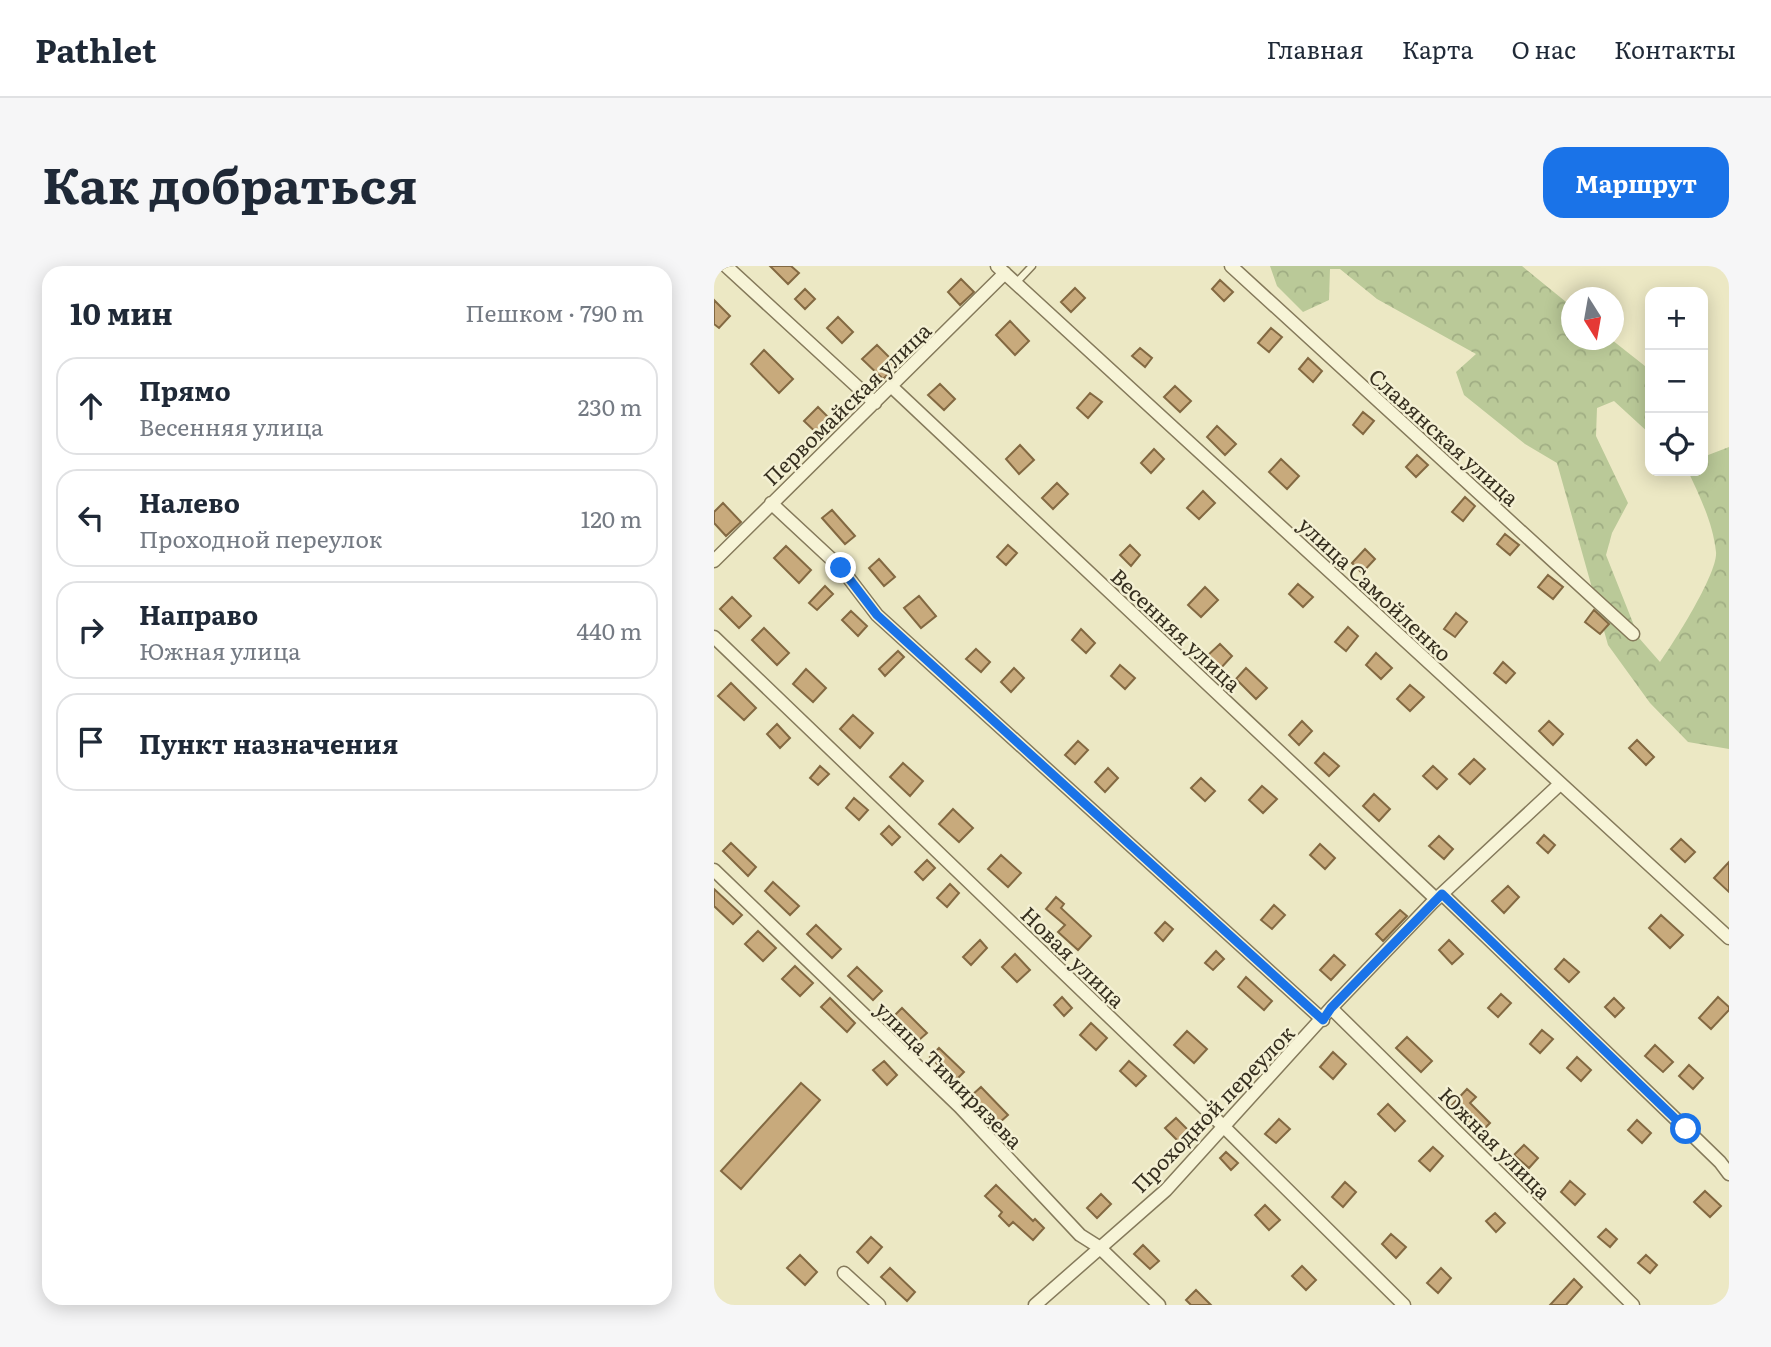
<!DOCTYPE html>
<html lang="ru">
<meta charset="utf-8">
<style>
:root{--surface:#fff;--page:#f6f6f7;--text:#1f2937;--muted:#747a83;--line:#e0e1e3;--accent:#1a73e8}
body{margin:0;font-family:Literata,serif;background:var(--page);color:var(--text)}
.controls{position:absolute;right:21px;top:21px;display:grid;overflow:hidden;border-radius:14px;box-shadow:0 4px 18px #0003}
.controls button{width:63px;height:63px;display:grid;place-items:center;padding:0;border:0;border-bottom:2px solid var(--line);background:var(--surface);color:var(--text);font:35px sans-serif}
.compass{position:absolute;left:847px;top:21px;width:63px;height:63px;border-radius:50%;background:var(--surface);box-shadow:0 4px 18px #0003;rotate:169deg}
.stop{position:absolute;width:21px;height:21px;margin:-16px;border:5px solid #1a73e8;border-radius:50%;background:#fff}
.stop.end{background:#1a73e8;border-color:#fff;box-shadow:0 2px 7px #0008}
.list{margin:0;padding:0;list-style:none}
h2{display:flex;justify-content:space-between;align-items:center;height:91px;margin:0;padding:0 28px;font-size:30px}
h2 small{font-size:23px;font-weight:400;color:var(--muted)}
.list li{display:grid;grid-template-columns:46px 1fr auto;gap:21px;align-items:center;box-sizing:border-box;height:98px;margin:0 14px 14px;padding:0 14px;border:2px solid var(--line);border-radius:21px}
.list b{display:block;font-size:26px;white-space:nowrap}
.list p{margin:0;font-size:23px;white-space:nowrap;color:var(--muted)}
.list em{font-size:23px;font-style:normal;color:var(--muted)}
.icon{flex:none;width:38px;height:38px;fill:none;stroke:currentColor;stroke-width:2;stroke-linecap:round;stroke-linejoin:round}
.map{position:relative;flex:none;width:1015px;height:1039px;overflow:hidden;border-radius:21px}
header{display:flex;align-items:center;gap:42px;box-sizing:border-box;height:98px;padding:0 35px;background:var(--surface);border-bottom:2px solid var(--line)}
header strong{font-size:33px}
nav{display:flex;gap:38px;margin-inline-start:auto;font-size:24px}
.intro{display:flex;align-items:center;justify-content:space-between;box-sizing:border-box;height:168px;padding:0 42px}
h1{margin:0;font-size:49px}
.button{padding:18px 32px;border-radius:21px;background:var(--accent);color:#fff;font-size:24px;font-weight:700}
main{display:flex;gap:42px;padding:0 42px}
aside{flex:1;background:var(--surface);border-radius:21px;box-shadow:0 4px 18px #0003}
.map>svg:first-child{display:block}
.forest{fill:url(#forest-crowns)}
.building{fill:#c8aa7c;stroke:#836942;stroke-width:2}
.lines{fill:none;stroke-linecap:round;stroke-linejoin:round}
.service-casing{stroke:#857a5b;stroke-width:9}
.minor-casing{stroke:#857a5b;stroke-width:15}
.service{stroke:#f7f4d7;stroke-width:6}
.minor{stroke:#f7f4d7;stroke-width:12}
.route{stroke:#1a73e8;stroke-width:9}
.labels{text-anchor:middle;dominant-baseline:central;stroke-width:5;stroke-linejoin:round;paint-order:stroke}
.street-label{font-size:21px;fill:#362f1f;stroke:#f4f0d3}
</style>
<header>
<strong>Pathlet</strong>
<nav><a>Главная</a><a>Карта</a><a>О нас</a><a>Контакты</a></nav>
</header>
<div class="intro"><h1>Как добраться</h1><a class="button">Маршрут</a></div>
<main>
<aside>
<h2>10 мин<small>Пешком · 790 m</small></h2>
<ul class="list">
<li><svg class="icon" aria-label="ahead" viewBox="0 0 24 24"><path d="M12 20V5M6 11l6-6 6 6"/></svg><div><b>Прямо</b><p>Весенняя улица</p></div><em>230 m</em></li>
<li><svg class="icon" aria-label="left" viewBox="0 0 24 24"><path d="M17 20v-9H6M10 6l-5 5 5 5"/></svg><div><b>Налево</b><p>Проходной переулок</p></div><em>120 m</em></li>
<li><svg class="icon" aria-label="right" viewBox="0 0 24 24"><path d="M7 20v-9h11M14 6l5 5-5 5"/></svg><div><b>Направо</b><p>Южная улица</p></div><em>440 m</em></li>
<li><svg class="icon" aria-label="arrive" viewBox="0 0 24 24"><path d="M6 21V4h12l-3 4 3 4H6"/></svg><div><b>Пункт назначения</b></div></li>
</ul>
</aside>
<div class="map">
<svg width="1015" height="1039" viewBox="0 0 1015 1039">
<defs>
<pattern id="forest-crowns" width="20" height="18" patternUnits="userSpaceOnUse" patternTransform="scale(1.75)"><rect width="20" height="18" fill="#bac998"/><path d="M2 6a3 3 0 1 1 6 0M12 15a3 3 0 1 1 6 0" fill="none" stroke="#a0ad83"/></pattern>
</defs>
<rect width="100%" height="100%" fill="#ece8c4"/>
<path class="forest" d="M556 0H808L857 40 858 74H898L936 104V168L900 135 883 142 882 170 914 237 898 267 892 289 925 372 946 396C959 378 1004 307 1002 286 999 257 986 231 974 205H989V191L1015 181V483L974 476 936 437 894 379 843 197 811 178 750 129 742 106 762 88 663 33 626 3H616L615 34 589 46 563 20Z"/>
<path class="building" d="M56 0H77L85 7 74 18Z
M247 13 260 26 246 39 234 26Z
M506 14 519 26 510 35 498 23Z
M361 22 371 32 357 46 347 36Z
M91 23 101 33 91 43 81 33Z
M0 34 16 50 5 62 0 58Z
M124 51 139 66 128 77 113 62Z
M296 55 315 75 301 89 282 69Z
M557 62 568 71 555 86 544 77Z
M163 79 183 99 169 113 148 93Z
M426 82 438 92 431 101 418 90Z
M50 84 79 113 65 127 37 98Z
M594 92 608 105 599 116 585 103Z
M226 118 241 133 230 144 214 129Z
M461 120 477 135 466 146 450 131Z
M376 127 388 136 374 152 363 142Z
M104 141 122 159 109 173 90 155Z
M649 146 660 155 649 168 639 159Z
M503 160 522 178 511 189 493 171Z
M306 179 320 194 305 208 292 193Z
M440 183 450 193 437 207 427 197Z
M703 189 714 199 702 211 692 201Z
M567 193 585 210 573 223 555 206Z
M343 217 354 228 339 243 328 232Z
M489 225 501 237 485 253 473 242Z
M751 231 761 240 749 255 738 246Z
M9 237 27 256 12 270 0 257V246Z
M118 244 141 270 131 278 108 252Z
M791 268 805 279 796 289 783 278Z
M294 279 303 287 292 299 283 291Z
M416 279 426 289 417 300 406 289Z
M72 280 97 304 85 317 60 292Z
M651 283 661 293 648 307 638 297Z
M165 293 181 311 170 320 155 302Z
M834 309 849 321 839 333 824 321Z
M584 318 599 331 589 341 575 328Z
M111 320 119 328 103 344 95 337Z
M491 321 504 334 487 351 474 339Z
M205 330 222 350 207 362 190 342Z
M18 331 37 350 25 362 6 343Z
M880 344 895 358 886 368 871 356Z
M137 345 153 360 144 370 128 354Z
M742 347 753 356 741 371 730 363Z
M634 361 644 370 632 385 621 376Z
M50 362 75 387 63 399 38 374Z
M367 363 381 377 372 387 358 374Z
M506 378 518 390 506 403 493 390Z
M262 383 276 396 267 406 252 393Z
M184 385 190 391 171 410 165 403Z
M662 387 678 402 667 413 652 399Z
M789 396 801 407 792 417 780 407Z
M406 399 421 412 411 423 397 410Z
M300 402 310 412 297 426 287 416Z
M532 402 553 422 542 433 522 413Z
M92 403 112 422 99 436 79 418Z
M17 417 42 442 30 454 4 430Z
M696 419 710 431 696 445 683 433Z
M139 449 159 467 146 482 126 463Z
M588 455 598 465 585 479 575 469Z
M835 455 849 468 839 479 825 465Z
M63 458 76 472 66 482 53 468Z
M923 474 940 491 932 499 915 482Z
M364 475 374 484 361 498 351 489Z
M610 487 625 500 615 510 601 497Z
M760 493 771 503 756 518 745 508Z
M189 497 209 515 196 530 176 511Z
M106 500 115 508 104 519 96 512Z
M719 500 733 513 723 523 709 510Z
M394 502 404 512 391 526 381 516Z
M487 512 501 525 491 535 477 522Z
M548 520 563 533 549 547 535 534Z
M660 528 676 543 665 555 649 540Z
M140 532 154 544 145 554 132 542Z
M239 543 259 562 245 576 225 558Z
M175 560 186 571 178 579 167 568Z
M830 569 841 579 834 587 823 577Z
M725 570 739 583 730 593 715 580Z
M967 573 981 586 971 596 957 583Z
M17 577 42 601 34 610 9 585Z
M606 578 621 592 611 603 596 589Z
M287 589 307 607 294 621 274 603Z
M213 594 221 602 209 614 201 606Z
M1015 596V626L1000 612Z
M59 616 85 640 76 649 51 625Z
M236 618 245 627 233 641 223 632Z
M794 620 805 631 790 647 778 635Z
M0 623 28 649 19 658 0 640Z
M342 631 350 638 347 642 377 670 364 684 344 666 351 659 332 643Z
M560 639 571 649 558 663 547 654Z
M686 644 693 650 669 675 662 668Z
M947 649 969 669 956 682 935 662Z
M451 656 459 663 449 675 441 667Z
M102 659 127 683 118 692 93 668Z
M44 665 62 682 49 695 31 678Z
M266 674 273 682 257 699 249 691Z
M735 674 749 688 738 698 725 684Z
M502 685 510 693 499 704 491 697Z
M301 688 316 704 303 716 288 701Z
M620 689 631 699 617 714 606 704Z
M850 693 865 706 855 716 841 703Z
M81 700 99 717 86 730 68 713Z
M143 701 168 725 159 734 134 710Z
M532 711 558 735 550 744 524 721Z
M787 728 797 737 784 751 774 742Z
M348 731 358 742 350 750 340 739Z
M1004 731 1015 741V744L997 763 985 752Z
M116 732 141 757 133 766 107 741Z
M900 732 910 742 901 751 891 741Z
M188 742 213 767 204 775 179 751Z
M377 757 393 772 382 784 366 769Z
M828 764 839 773 826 787 816 778Z
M473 765 493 783 480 797 460 779Z
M693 771 718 795 707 806 682 782Z
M941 779 959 796 949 806 931 790Z
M225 782 250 806 241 815 216 791Z
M619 786 632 798 619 813 606 801Z
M863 791 877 804 867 815 853 802Z
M170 795 183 809 173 819 159 804Z
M415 795 432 810 422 820 406 805Z
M975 799 989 812 979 823 965 810Z
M87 817 106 834 27 923 7 905Z
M267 821 294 849 285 857 258 829Z
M753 823 762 831 756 837 776 857 766 867 737 840Z
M674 838 691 855 681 865 664 848Z
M462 852 476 866 465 876 451 862Z
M565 853 576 863 562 877 551 868Z
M923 854 937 867 928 877 914 864Z
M810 879 824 892 815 902 800 889Z
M719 881 729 890 716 905 705 895Z
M512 886 524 897 517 904 506 892Z
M856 915 871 928 861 939 847 926Z
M631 916 642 926 629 941 618 931Z
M282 919 319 955 321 953 330 962 319 974 299 956 295 960 285 950 288 946 271 930Z
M991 925 1007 940 996 951 980 936Z
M387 928 397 938 383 952 373 942Z
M551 939 566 954 555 964 541 949Z
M781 947 791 957 782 966 772 955Z
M892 963 903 973 896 981 884 971Z
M677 968 692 981 682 992 668 978Z
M157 971 168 981 154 997 143 986Z
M429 979 445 995 436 1003 420 988Z
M86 989 103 1006 91 1019 73 1002Z
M932 989 943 999 936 1007 924 997Z
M588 1000 602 1014 592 1024 578 1010Z
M176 1002 201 1026 193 1035 167 1011Z
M727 1002 737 1012 724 1027 713 1017Z
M860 1013 868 1021 852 1039H836Z
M482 1024 497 1039H477L472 1034Z"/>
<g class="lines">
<defs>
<path id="service" d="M302 17 318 0"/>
<path id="minor" d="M12 0 161 137
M283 0 1015 672
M517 0 919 368
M178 121 722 633
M57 237 127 302 163 349 609 754
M0 295 291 7
M0 371 509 860 690 1039
M0 604 246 841 366 969 385 981 445 1039
M728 628 972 863 1006 896 1015 908
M617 742 919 1039
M130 1007 165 1039
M321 1039 452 924 617 742 718 637 846 518"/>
</defs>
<use href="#service" class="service-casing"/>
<use href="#minor" class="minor-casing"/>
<use href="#service" class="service"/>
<use href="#minor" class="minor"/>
</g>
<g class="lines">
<path class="route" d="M127 302 163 349 609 754 617 742 728 628 972 863"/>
</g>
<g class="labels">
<g class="street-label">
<text transform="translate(132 137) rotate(-44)">Первомайская улица</text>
<text transform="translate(731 170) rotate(42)">Славянская улица</text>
<text transform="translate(662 322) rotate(43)">улица Самойленко</text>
<text transform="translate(463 363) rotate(43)">Весенняя улица</text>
<text transform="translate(360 690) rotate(44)">Новая улица</text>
<text transform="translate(236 808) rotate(45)">улица Тимирязева</text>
<text transform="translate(498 842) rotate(-46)">Проходной переулок</text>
<text transform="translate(782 876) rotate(45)">Южная улица</text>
</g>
</g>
</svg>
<div class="controls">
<button>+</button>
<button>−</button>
<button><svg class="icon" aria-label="locate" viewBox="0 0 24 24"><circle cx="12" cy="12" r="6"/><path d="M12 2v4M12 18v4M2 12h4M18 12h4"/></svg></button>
</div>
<svg class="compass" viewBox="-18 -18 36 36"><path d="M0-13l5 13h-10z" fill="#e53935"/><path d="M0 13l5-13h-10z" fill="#747a83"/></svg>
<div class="stop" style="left:972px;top:863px"></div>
<div class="stop end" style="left:127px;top:302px"></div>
</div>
</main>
